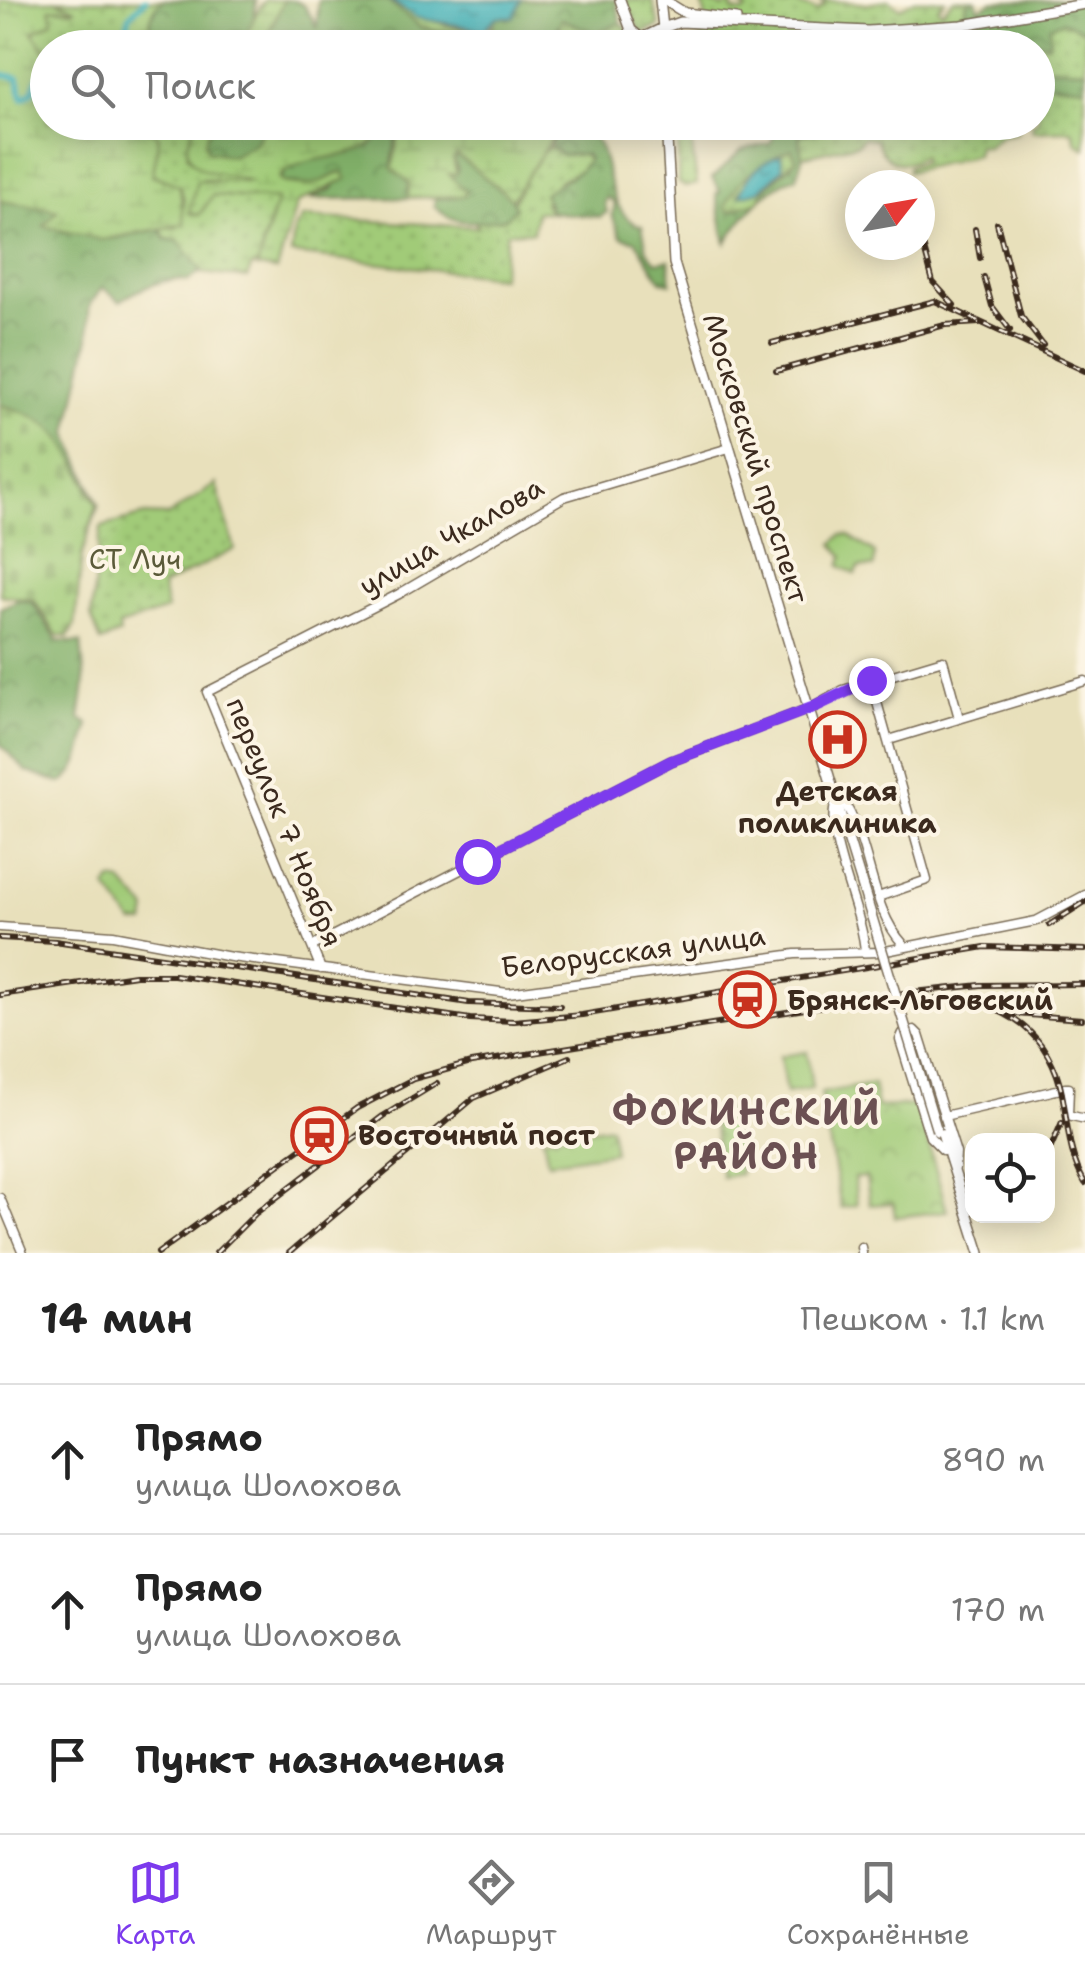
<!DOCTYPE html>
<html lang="ru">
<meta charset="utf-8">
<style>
:root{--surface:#fff;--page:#f2f2f2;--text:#222;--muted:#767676;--line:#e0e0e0;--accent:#7c3aed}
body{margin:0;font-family:"Shantell Sans",sans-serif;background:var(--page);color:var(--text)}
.controls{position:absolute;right:30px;bottom:30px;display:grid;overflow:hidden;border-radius:20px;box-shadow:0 5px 25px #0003}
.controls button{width:90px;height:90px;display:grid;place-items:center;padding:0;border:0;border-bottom:2px solid var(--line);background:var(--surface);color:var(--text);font:50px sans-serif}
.compass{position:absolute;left:845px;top:170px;width:90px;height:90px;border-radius:50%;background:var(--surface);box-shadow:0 5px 25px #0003;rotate:59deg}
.stop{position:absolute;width:30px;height:30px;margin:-22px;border:8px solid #7c3aed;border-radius:50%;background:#fff}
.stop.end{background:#7c3aed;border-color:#fff;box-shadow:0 2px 10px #0008}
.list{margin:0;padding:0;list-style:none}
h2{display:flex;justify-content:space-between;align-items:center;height:130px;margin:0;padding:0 40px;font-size:42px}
h2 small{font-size:32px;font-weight:400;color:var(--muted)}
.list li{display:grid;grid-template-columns:65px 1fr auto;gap:30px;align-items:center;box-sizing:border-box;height:150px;padding:0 40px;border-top:2px solid var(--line)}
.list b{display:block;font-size:38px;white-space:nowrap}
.list p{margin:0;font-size:32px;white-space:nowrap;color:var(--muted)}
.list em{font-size:32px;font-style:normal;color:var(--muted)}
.icon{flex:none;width:55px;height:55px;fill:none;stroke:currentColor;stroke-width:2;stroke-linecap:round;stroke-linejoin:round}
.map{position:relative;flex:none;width:1085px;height:1253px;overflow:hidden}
.search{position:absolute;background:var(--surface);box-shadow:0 5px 25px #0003;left:30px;right:30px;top:30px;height:110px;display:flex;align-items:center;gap:25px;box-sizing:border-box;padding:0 35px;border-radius:55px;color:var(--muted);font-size:38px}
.sheet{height:580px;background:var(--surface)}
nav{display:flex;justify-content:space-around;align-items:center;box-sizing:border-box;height:140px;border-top:2px solid var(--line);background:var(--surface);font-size:28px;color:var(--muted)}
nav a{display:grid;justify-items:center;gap:5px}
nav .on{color:var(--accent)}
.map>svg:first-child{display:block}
.grass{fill:url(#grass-dots);stroke:#6e7a4b;stroke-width:2.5}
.forest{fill:url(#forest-crowns);stroke:#5e6c43;stroke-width:2.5;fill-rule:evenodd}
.wetland{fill:url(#wetland-marsh);stroke:#6e7a4b;stroke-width:2.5}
.cemetery{fill:url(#cemetery-stones);stroke:#6e7a4b;stroke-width:2.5}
.park{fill:url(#park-crowns);stroke:#6e7a4b;stroke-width:2.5}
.pitch{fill:#a1cb78;stroke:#6e7a4b;stroke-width:2.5}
.water{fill:url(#water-ripples);stroke:#3d6d6a;stroke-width:2.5}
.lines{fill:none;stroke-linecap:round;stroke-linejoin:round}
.river{stroke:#3fb0b7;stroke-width:6}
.secondary-casing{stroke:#786a55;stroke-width:11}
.primary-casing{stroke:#786a55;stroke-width:12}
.secondary{stroke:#fff;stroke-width:8}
.primary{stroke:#fff;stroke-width:9}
.rail-casing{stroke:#3b2a1e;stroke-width:6}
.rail{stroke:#fcf5e5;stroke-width:2.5;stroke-dasharray:8;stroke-linecap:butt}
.primary-bridge-casing{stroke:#786a55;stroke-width:12;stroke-linecap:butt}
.primary-bridge{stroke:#fff;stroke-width:9}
.route{stroke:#7c3aed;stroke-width:12}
.labels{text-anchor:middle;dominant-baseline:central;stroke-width:8;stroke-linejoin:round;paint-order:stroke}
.street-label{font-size:28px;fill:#3b2a1e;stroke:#fcf5e5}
.park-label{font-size:28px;fill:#5a5a39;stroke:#fcf5e5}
.poi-label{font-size:28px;font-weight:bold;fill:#3b2a1e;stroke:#fcf5e5;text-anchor:start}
.district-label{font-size:38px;font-weight:bold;letter-spacing:2.5px;fill:#6b5052;stroke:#fcf5e5}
</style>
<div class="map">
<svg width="1085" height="1253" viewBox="0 0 1085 1253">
<defs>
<pattern id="grass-dots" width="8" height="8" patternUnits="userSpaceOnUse" patternTransform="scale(2.5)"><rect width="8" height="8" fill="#a1cb78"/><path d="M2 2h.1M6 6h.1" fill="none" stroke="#8cae67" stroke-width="1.8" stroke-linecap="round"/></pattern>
<pattern id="forest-crowns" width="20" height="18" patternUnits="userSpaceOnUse" patternTransform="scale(2.5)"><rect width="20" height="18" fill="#80af68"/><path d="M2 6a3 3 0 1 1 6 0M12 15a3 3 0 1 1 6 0" fill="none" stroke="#6a8f55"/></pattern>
<pattern id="wetland-marsh" width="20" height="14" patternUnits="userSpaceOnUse" patternTransform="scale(2.5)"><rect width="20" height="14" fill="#a1cb78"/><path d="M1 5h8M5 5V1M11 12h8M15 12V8" fill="none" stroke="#8cae67"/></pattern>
<pattern id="cemetery-stones" width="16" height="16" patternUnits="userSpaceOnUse" patternTransform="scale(2.5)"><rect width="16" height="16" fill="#a1cb78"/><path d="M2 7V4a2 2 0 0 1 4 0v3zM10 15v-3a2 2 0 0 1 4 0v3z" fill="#8cae67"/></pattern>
<pattern id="park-crowns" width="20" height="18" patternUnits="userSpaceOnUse" patternTransform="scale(2.5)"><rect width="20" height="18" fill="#a1cb78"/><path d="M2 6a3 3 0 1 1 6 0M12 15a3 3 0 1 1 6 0" fill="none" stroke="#8cae67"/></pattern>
<pattern id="water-ripples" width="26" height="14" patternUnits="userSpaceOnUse" patternTransform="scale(2.5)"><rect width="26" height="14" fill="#3fb0b7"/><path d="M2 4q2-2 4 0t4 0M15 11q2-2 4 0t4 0" fill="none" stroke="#368f94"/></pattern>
</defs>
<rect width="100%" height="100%" fill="#fcf5e5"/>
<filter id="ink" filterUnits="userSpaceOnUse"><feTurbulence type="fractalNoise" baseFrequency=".01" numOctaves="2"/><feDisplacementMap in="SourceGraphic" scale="20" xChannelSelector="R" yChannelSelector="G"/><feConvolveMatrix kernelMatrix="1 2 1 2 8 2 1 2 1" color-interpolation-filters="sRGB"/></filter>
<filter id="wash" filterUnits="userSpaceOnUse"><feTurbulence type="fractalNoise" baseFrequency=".0048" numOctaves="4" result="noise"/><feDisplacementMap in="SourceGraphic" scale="40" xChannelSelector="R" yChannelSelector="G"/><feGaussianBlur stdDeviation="2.25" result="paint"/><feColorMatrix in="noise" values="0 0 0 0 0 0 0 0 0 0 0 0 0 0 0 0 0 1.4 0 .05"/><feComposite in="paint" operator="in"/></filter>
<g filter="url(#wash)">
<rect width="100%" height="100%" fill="#e8e0bb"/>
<path class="grass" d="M56 0H163L152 18 157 47 48 48 47 53 36 41 34 30 48 24 50 8 74 10Z
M386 0C405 10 468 40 490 26L498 34 540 41 559 30 560 20 570 19 600 33 605 26 621 23 641 40 599 41 562 32 560 47 422 28Z
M652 0 659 26 641 33 624 0Z
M701 0 723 8 733 3 732 10 743 13 747 10 733 0H781L783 7 794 3 817 11 825 4 819 0 868 4 888 0 900 8 915 0H945L938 8 942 12 953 0H969L963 14 929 36 957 47 737 48 731 40 713 39 712 47 688 48 702 41 700 34 693 32 709 28Z
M1063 21 1085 31V69L1038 67V48H968L978 41 979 34 987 33 1049 44 1050 25Z
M1038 80 1085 87V149L1076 142 1072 130 1033 131 1032 123 1038 122Z
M133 123H195L187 155C205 176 225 174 249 180L246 185 203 179 199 215 213 195 277 200 262 245V262L251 267 248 278 201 273 178 241 165 239 161 229 178 227 184 200 180 186 152 175 159 144Z
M679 123H689L697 184 685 187 678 182Z
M855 123H1018L1017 132 1001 135 986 147 978 145 976 155 908 172V167L923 162 922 156C903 171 882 161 877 140L864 137 857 144 800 157 799 135 832 127H857Z
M550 147 562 155 578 151 588 159 580 170 560 180 544 202 551 212H536L533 232H507L501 277 291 254 294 231 303 217 478 227 475 222 504 219 537 156Z
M216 484 235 549 162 586 167 610 119 626 120 634 101 642 91 616 101 527 145 515 168 516Z"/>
<path class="forest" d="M163 0H256L253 28 238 47H157C146 33 148 11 163 0Z
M284 0C306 0 308 10 317 29L318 0H386L422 28 525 41 541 47 262 48Z
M521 0H616L621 23 595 33 562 19 553 37 540 41 493 32 494 20 500 16 509 19Z
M969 0H976L979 9 991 2 1085 0V31L1063 21 1050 26 1049 44 987 33 979 34 978 41 968 47 928 37 935 23 963 14Z
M1038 67 1085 69V87L1040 82Z
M212 123H266L255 143 232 156 208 151 204 142Z
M382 123H396L398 127 392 164 412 187 408 198 310 199 333 189 338 173 313 186 280 181 285 171 318 156 352 153 383 128Z
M503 123H586C589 135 598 140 601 150 609 173 613 220 642 226L647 251 656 262 669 260 671 283 661 281 636 241 621 237 612 216 615 204 608 197 604 201 607 212 600 217 551 212 544 193 580 170 588 159 585 154 562 155 550 147 554 137 546 126 530 131Z
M777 123H855L857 127H832L799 135 802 159 797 177C768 185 741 218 726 243L716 194 720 191 712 178 742 150 771 143ZM792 150 796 159 790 167 740 209 780 154Z
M457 155 512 199 515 208 506 218C478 222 455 228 434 206L435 199 456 197 449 173 458 170 453 159Z
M0 201 59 210 45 225 111 239 161 229 165 239 178 241 202 271 188 281C168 275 135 291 120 301L102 287 89 307V337L68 433 99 505 77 565 72 631C42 611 35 600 0 587Z
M18 600 32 602 58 641 81 643 85 684 80 719 89 724C84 744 80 772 62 783L27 772 0 744V608Z"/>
<path class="wetland" d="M0 0H56L76 9 50 8 53 21 33 32 47 53 48 122C81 122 134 112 159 137L152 175 180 186 184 224 102 240 44 226 58 210 0 201Z
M265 0H284L262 47H238C252 29 252 16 265 0Z
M195 123H212L205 142 208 151 232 156 255 143 266 123 382 122C382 168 309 146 279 177L280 181C307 191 320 182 343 172L347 179 297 203 277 270 257 267 277 200 213 195 199 215 189 213 197 181 250 182C231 171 189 180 187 146Z
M396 123H503L530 131 546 126 556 132 512 199 457 155 453 159 457 174H449L466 192 464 196 408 198 409 182 392 169 399 133Z
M791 149 796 159 764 188 759 201 729 211 725 206 740 182 756 169 738 194 759 191 783 168 781 156H775Z"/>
<path class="cemetery" d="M0 405C65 420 69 451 97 505L82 555 75 625 68 637 57 635 34 600 0 595Z"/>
<path class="park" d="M873 1084 877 1107 918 1105 947 1211 895 1217 893 1203 870 1205 866 1177 854 1178 857 1205 841 1208 821 1093Z
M729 1108 740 1174 722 1177 711 1111Z
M610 1126 614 1152 548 1162 543 1137Z"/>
<path class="pitch" d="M848 535 875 553 874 567H859L855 574 840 566 843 556 833 544 841 535Z
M112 880 122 882 147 910 145 923H133L106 887Z
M807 1052 812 1089 786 1093 780 1056Z"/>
<path class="water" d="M390 0H521L514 17H497L484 30 417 18Z
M781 155 783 168 759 191 740 196C744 179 760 161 781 155Z"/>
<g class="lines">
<path class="river" d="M121 48 130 15 145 0
M0 74 18 78 23 98 33 91 39 76H48"/>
</g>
</g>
<g filter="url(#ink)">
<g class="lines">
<defs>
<path id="secondary" d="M871 681 927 880 881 896
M814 707 843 690 943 660 959 718
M889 740 1085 681
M840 797C872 839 868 907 904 945
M836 802C823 834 863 911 865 952
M0 927 113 935 231 957 508 993 795 954 881 952 1036 921 1085 895
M313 946 671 761 808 709
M321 969 207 692 399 594 564 497 729 448
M944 1116 1065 1088H1069L1068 1115 1085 1119
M943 1150 930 1137 900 1040 903 1033 914 1030 919 1035 956 1153 955 1168
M0 1198 23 1253
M861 1247 862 1253"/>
<path id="primary" d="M620 0 631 30 653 48
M664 0 685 13 736 19
M663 28 680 22 868 31 962 25 1085 4
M644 37 663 28 660 0
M666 122 674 263 842 819
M941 1130 980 1253"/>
</defs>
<use href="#secondary" class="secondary-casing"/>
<use href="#primary" class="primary-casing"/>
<use href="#secondary" class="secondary"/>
<use href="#primary" class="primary"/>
<defs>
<path id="rail" d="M997 223 1021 316 1043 345
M975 229 980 258
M922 241 933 282 954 305
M984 277 992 306 1010 330
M772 343 935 301 1085 371
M776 371 945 325 979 323
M1049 925 1085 902
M0 938 55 941 469 1003 560 1006
M0 995 135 975H174L470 1019 514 1021 582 1015 985 947 1085 950
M936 999C995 999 1044 1025 1060 1085 1069 1120 1066 1151 1085 1183
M1016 1014 1082 1019
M1048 1154 1062 1122
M158 1253 357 1108 413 1079 471 1063 904 993 981 985 1085 984
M216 1253 256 1213 383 1116 437 1083
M289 1253 474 1098 569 1057"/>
</defs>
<use href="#rail" class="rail-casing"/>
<use href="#rail" class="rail"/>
<defs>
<path id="primary-bridge" d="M842 819 937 1131"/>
</defs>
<use href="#primary-bridge" class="primary-bridge-casing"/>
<use href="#primary-bridge" class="primary-bridge"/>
</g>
</g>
<g class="lines" filter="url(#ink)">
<path class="route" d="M477 861 671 761 814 707 871 680"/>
</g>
<defs>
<symbol id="hospital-ring" viewBox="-11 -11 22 22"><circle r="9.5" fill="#fcf5e5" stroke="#c8321e" stroke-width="1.5"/><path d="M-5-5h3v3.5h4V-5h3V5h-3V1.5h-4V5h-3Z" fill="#c8321e"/></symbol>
<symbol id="station-ring" viewBox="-11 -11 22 22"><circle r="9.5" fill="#fcf5e5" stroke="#c8321e" stroke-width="1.5"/><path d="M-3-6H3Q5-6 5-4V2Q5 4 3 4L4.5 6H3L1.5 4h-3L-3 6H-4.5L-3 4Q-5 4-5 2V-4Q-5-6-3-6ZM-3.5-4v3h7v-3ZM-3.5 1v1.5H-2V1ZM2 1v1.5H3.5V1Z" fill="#c8321e"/></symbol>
</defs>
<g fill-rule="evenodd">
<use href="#hospital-ring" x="806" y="708" width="63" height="63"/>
<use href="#station-ring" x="716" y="968" width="63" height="63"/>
<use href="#station-ring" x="288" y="1104" width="63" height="63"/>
</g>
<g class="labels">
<g class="street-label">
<text transform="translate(756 458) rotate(73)">Московский проспект</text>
<text transform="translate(451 536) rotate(-30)">улица Чкалова</text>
<text transform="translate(285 822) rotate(68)">переулок 7 Ноября</text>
<text transform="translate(633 951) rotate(-7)">Белорусская улица</text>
</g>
<g class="park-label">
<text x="135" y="559">СТ Луч</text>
</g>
<g class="poi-label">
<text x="837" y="791" text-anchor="middle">Детская<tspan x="837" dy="32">поликлиника</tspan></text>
<text x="787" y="1000">Брянск-Льговский</text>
<text x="358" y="1135">Восточный пост</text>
</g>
<g class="district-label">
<text x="747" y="1111">ФОКИНСКИЙ<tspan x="747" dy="44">РАЙОН</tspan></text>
</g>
</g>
</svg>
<div class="controls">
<button><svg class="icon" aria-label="locate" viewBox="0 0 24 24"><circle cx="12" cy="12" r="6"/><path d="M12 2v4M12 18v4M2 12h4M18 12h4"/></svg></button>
</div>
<svg class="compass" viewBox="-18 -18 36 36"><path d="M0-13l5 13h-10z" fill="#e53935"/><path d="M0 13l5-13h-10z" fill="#767676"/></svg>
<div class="stop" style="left:477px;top:861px"></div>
<div class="stop end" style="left:871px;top:680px"></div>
<div class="search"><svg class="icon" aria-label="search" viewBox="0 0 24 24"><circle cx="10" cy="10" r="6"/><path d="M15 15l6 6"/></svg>Поиск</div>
</div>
<section class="sheet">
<h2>14 мин<small>Пешком · 1.1 km</small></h2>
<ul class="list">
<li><svg class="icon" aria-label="ahead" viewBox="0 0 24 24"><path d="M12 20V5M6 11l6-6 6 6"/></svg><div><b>Прямо</b><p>улица Шолохова</p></div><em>890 m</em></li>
<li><svg class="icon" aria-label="ahead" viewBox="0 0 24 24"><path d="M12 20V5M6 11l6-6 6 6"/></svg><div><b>Прямо</b><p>улица Шолохова</p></div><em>170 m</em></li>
<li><svg class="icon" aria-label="arrive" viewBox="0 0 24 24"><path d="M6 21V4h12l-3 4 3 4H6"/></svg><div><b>Пункт назначения</b></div></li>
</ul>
</section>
<nav>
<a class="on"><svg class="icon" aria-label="map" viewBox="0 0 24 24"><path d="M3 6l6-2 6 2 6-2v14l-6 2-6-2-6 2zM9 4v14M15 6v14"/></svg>Карта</a>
<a><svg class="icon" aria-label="directions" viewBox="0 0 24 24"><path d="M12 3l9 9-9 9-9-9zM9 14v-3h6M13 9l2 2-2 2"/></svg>Маршрут</a>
<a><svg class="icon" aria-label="saved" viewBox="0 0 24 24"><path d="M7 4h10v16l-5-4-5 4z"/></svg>Сохранённые</a>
</nav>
